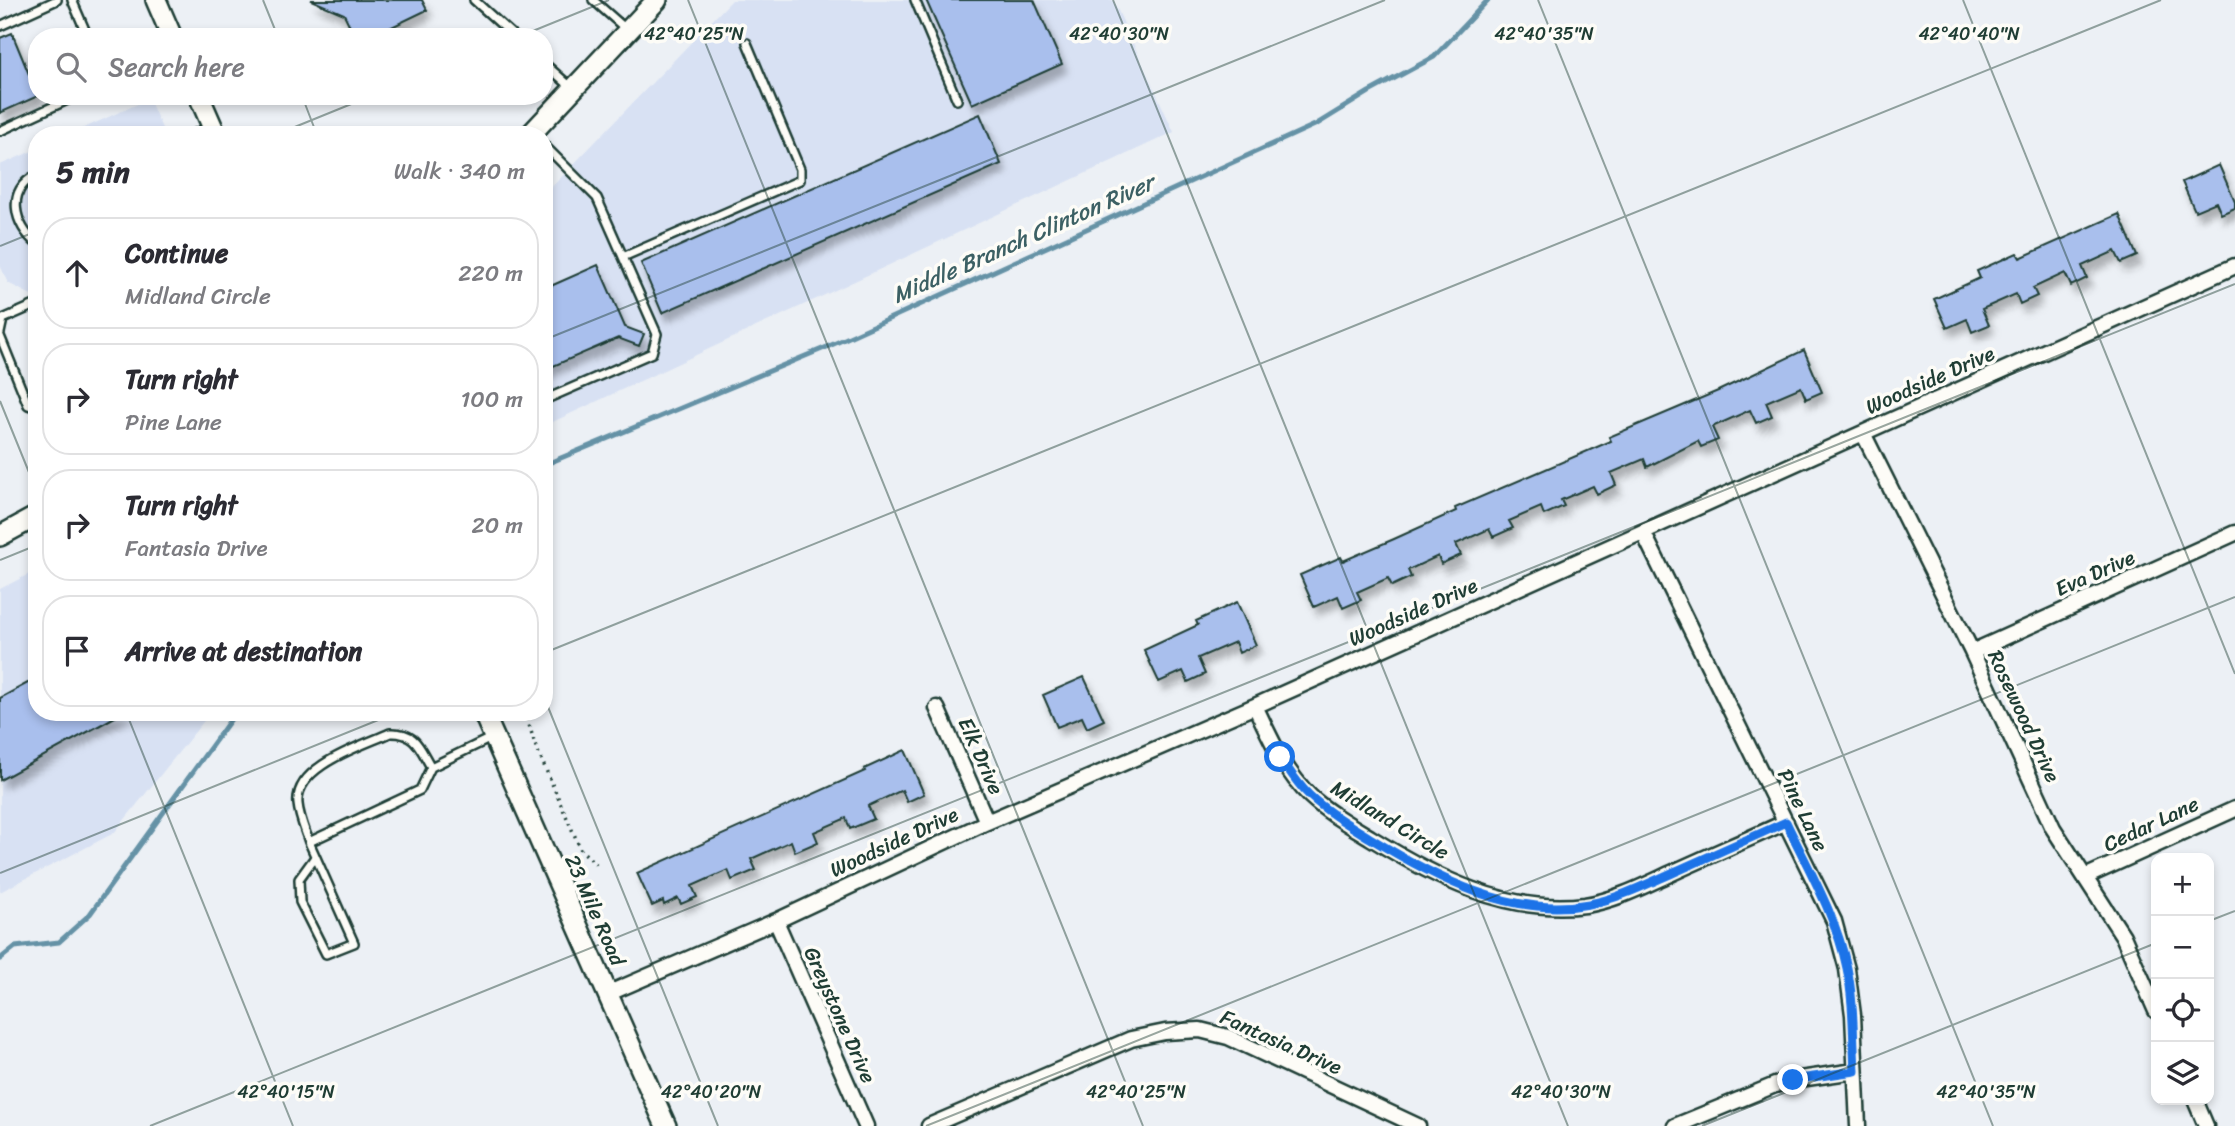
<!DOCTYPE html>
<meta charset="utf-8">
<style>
:root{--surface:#fff;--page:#f7f7f7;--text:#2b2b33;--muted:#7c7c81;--line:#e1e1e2}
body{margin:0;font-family:Sriracha,sans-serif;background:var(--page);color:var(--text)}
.controls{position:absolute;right:21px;bottom:21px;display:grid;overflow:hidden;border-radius:14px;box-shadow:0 4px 10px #0003}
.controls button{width:63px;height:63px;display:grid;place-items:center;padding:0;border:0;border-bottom:2px solid var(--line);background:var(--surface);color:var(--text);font:35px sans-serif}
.stop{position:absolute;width:21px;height:21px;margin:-16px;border:5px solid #1a73e8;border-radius:50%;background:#fff}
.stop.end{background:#1a73e8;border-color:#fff;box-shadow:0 2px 7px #0008}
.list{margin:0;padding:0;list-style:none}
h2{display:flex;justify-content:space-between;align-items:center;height:91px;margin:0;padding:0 28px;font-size:30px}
h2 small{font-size:23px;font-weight:400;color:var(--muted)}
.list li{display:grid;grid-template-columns:46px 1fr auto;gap:21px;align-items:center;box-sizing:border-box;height:112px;margin:0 14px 14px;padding:0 14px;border:2px solid var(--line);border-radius:28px}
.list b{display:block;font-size:26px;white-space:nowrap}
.list p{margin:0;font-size:23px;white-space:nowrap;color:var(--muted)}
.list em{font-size:23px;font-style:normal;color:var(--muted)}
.icon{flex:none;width:38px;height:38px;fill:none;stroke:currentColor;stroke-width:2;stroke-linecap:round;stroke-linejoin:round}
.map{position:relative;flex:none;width:2235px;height:1126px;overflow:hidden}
.search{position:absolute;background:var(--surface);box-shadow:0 4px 10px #0003;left:28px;top:28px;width:525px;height:77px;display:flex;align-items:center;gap:18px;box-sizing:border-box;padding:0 24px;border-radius:28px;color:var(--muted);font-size:26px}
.panel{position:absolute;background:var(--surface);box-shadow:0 4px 10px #0003;left:28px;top:126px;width:525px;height:595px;border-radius:28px}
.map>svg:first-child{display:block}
.built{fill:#d8e1f3}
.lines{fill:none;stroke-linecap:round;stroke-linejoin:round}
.stream{stroke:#6592a6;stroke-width:5}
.building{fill:#a9bfed;stroke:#1f3d34;stroke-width:2;filter:url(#shadow)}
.service-casing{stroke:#1f3d34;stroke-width:12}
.minor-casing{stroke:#1f3d34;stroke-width:19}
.secondary-casing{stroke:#1f3d34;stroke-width:24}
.path{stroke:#1f3d34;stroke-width:3.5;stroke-dasharray:2 5;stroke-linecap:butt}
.service{stroke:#fdfcf7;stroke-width:7}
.minor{stroke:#fdfcf7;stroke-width:14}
.secondary{stroke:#fdfcf7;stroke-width:19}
.route{stroke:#1a73e8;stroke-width:9}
.ticks{fill:none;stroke:#1f3d34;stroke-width:2;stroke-opacity:0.45}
.labels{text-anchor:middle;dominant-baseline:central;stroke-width:7;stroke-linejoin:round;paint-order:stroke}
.street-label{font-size:21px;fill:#1f3d34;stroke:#fdfcf7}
.water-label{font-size:23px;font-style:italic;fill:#3c6064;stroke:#fdfcf7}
.ticks-label{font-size:18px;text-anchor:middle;fill:#1f3d34;stroke:#fdfcf7;stroke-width:7;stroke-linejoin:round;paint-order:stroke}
</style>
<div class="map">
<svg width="2235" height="1126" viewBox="0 0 2235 1126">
<defs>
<filter id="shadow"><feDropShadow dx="4.5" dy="8" stdDeviation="3.5" flood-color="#0004"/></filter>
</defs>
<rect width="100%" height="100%" fill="#ecf0f5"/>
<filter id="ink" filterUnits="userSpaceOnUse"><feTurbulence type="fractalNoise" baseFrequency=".0143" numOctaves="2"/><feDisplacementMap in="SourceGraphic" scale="14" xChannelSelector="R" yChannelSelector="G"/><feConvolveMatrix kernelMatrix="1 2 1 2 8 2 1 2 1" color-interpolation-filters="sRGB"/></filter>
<g filter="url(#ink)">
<path class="built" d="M732 0H1113L1174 132 544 426V195Z
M149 99 165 135H68Z
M37 149V298L8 283 0 265V165Z
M37 570V712H211L114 833 0 892V589Z"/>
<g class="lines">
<path class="stream" d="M544 465 827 347 1317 124 1369 92 1434 57 1488 0
M0 959 15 947 59 942 90 914 236 712"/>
</g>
<path class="building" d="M311 0H422L427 10 371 37H355L344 14Z
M926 0H1034L1062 64 972 104Z
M12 33 38 96 0 113V38Z
M980 114 1001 164 662 313 641 263Z
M2219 165 2235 202V208L2221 214 2216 202 2195 211 2182 182Z
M2119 214 2137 256 2121 263 2115 251 2082 266 2087 278 2071 286 2065 273 2033 288 2037 296 2020 304 2016 294 1982 309 1989 325 1972 332 1967 319 1947 328 1934 299 1980 278 1977 271 2017 253 2020 258Z
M598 265 625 327 644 334 639 346 618 338 544 370V289Z
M1804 350 1822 392 1806 399 1801 387 1766 402 1772 416 1756 423 1750 410 1712 427 1718 440 1701 447 1698 441 1647 467 1644 459 1611 473 1616 485 1597 494 1593 486 1561 500 1564 506 1544 515 1541 507 1509 521 1513 528 1493 537 1489 529 1456 544 1461 555 1441 564 1438 556 1408 570 1411 577 1392 586 1388 578 1357 592 1361 600 1343 608 1338 596 1314 607 1300 575 1341 557 1343 561 1394 539 1456 511 1455 508 1611 441 1609 437 1718 391Z
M1237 602 1256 645 1239 653 1235 642 1198 658 1205 674 1188 682 1183 671 1159 682 1144 650 1198 625 1196 621Z
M1084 677 1104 720 1087 728 1082 717 1057 727 1043 695Z
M37 678V712H124L0 780V698Z
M905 750 924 794 907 802 902 790 868 806 874 819 850 829 846 818 814 832 818 842 795 852 791 841 751 859 756 870 732 880 728 870 692 886 697 897 681 904 678 898 664 905 663 901 652 906 637 873 865 771 864 769Z"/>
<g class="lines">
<defs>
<path id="service" d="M72 0 88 37
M474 0 515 37
M593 0 627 30
M915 0 957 100
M0 26 57 0
M544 63 572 88
M0 131 76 96
M192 135 211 126
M544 145 597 198 657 334 652 353 544 400
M37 175C5 189 14 226 37 244
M623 257 800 180V169L747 43
M0 333 3 319 37 304
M0 336 28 405 37 408
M309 842C305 830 299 816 298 804 294 766 362 746 390 733 416 732 419 747 431 767
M315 857 299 879 300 902 326 954 354 943 309 842 420 790 431 767 493 737"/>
<path id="minor" d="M1863 433 1972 652 2053 828 2123 936 2156 1011
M1643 532 1834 921 1847 969 1853 1015 1858 1126
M1972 652 2235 533
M1255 706C1270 737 1284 771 1310 796 1328 813 1350 825 1371 838 1434 877 1508 915 1585 905 1617 900 1645 885 1674 872 1711 855 1749 839 1786 822
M937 708 987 822
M2085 877 2235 809
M776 921 866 1126
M607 994 776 921 987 822 1255 706 2235 266
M2195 1100 2206 1126
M929 1126 1131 1039 1165 1032 1200 1030 1228 1037 1418 1126
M1675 1126 1775 1085 1793 1080 1855 1071"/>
<path id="secondary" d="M156 0 172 37
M199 96 216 135
M530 135 657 0
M0 536 37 516
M483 712 666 1126"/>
</defs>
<use href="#service" class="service-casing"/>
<use href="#minor" class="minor-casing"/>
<use href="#secondary" class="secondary-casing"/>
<path class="path" d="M525 712 536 747 581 850 598 866"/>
<use href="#service" class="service"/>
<use href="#minor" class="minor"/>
<use href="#secondary" class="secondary"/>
</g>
</g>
<g class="lines" filter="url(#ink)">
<path class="route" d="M1280 757C1289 770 1297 784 1309 795 1327 812 1349 825 1370 838 1434 877 1512 919 1589 904 1621 898 1649 883 1679 870 1714 854 1750 838 1786 822 1809 870 1836 916 1847 968 1854 1001 1853 1037 1855 1071L1793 1080"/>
</g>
<path class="ticks" d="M263 0 278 37M688 0 1143 1126M1113 0 1568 1126M1538 0 1993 1126M1963 0 2235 674M518 37 609 0M302 96 317 135M275 135 371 96M0 246 37 231M544 340 1385 0M0 401 37 492M0 560 37 545M544 653 2161 0M544 697 718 1126M126 712 293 1126M0 873 398 712M2209 921 2235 911M150 1126 2235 284M926 1126 2235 597M1702 1126 2156 943"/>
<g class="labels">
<g class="street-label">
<text transform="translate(1930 380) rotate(-24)">Woodside Drive</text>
<text transform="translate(2095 573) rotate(-24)">Eva Drive</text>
<text transform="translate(1413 612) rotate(-24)">Woodside Drive</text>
<text transform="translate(2024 716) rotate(65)">Rosewood Drive</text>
<text transform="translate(981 756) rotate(66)">Elk Drive</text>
<text transform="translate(1803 810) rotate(64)">Pine Lane</text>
<text transform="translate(1390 820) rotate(31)">Midland Circle</text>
<text transform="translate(2151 824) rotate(-25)">Cedar Lane</text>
<text transform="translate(894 842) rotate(-25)">Woodside Drive</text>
<text transform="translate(595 910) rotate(66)">23 Mile Road</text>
<text transform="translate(840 1015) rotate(66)">Greystone Drive</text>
<text transform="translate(1281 1042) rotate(24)">Fantasia Drive</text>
</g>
<g class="water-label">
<text transform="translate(1023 239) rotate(-24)">Middle Branch Clinton River</text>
</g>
</g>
<g class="ticks-label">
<text x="694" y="40">42°40'25"N</text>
<text x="1119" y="40">42°40'30"N</text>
<text x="1544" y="40">42°40'35"N</text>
<text x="1969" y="40">42°40'40"N</text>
<text x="286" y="1098">42°40'15"N</text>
<text x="711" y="1098">42°40'20"N</text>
<text x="1136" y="1098">42°40'25"N</text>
<text x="1561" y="1098">42°40'30"N</text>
<text x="1986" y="1098">42°40'35"N</text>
</g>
</svg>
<div class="controls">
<button>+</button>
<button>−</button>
<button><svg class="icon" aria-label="locate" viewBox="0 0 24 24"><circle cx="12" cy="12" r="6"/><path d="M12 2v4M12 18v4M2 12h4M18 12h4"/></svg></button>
<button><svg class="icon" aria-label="layers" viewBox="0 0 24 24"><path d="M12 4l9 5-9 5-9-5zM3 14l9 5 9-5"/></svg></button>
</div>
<div class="stop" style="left:1280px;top:757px"></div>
<div class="stop end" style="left:1793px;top:1080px"></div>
<div class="search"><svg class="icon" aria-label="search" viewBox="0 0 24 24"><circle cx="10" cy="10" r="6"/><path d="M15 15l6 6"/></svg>Search here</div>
<section class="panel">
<h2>5 min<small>Walk · 340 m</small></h2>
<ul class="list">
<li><svg class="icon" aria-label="ahead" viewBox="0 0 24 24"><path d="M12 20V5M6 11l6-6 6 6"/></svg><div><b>Continue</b><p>Midland Circle</p></div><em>220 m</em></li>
<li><svg class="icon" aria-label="right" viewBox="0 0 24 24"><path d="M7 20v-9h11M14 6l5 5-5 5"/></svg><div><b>Turn right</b><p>Pine Lane</p></div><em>100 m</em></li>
<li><svg class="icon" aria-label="right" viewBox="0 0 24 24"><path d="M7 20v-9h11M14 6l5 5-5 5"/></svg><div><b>Turn right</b><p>Fantasia Drive</p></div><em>20 m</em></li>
<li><svg class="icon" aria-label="arrive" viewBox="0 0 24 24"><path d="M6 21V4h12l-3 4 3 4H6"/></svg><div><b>Arrive at destination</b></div></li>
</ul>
</section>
</div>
